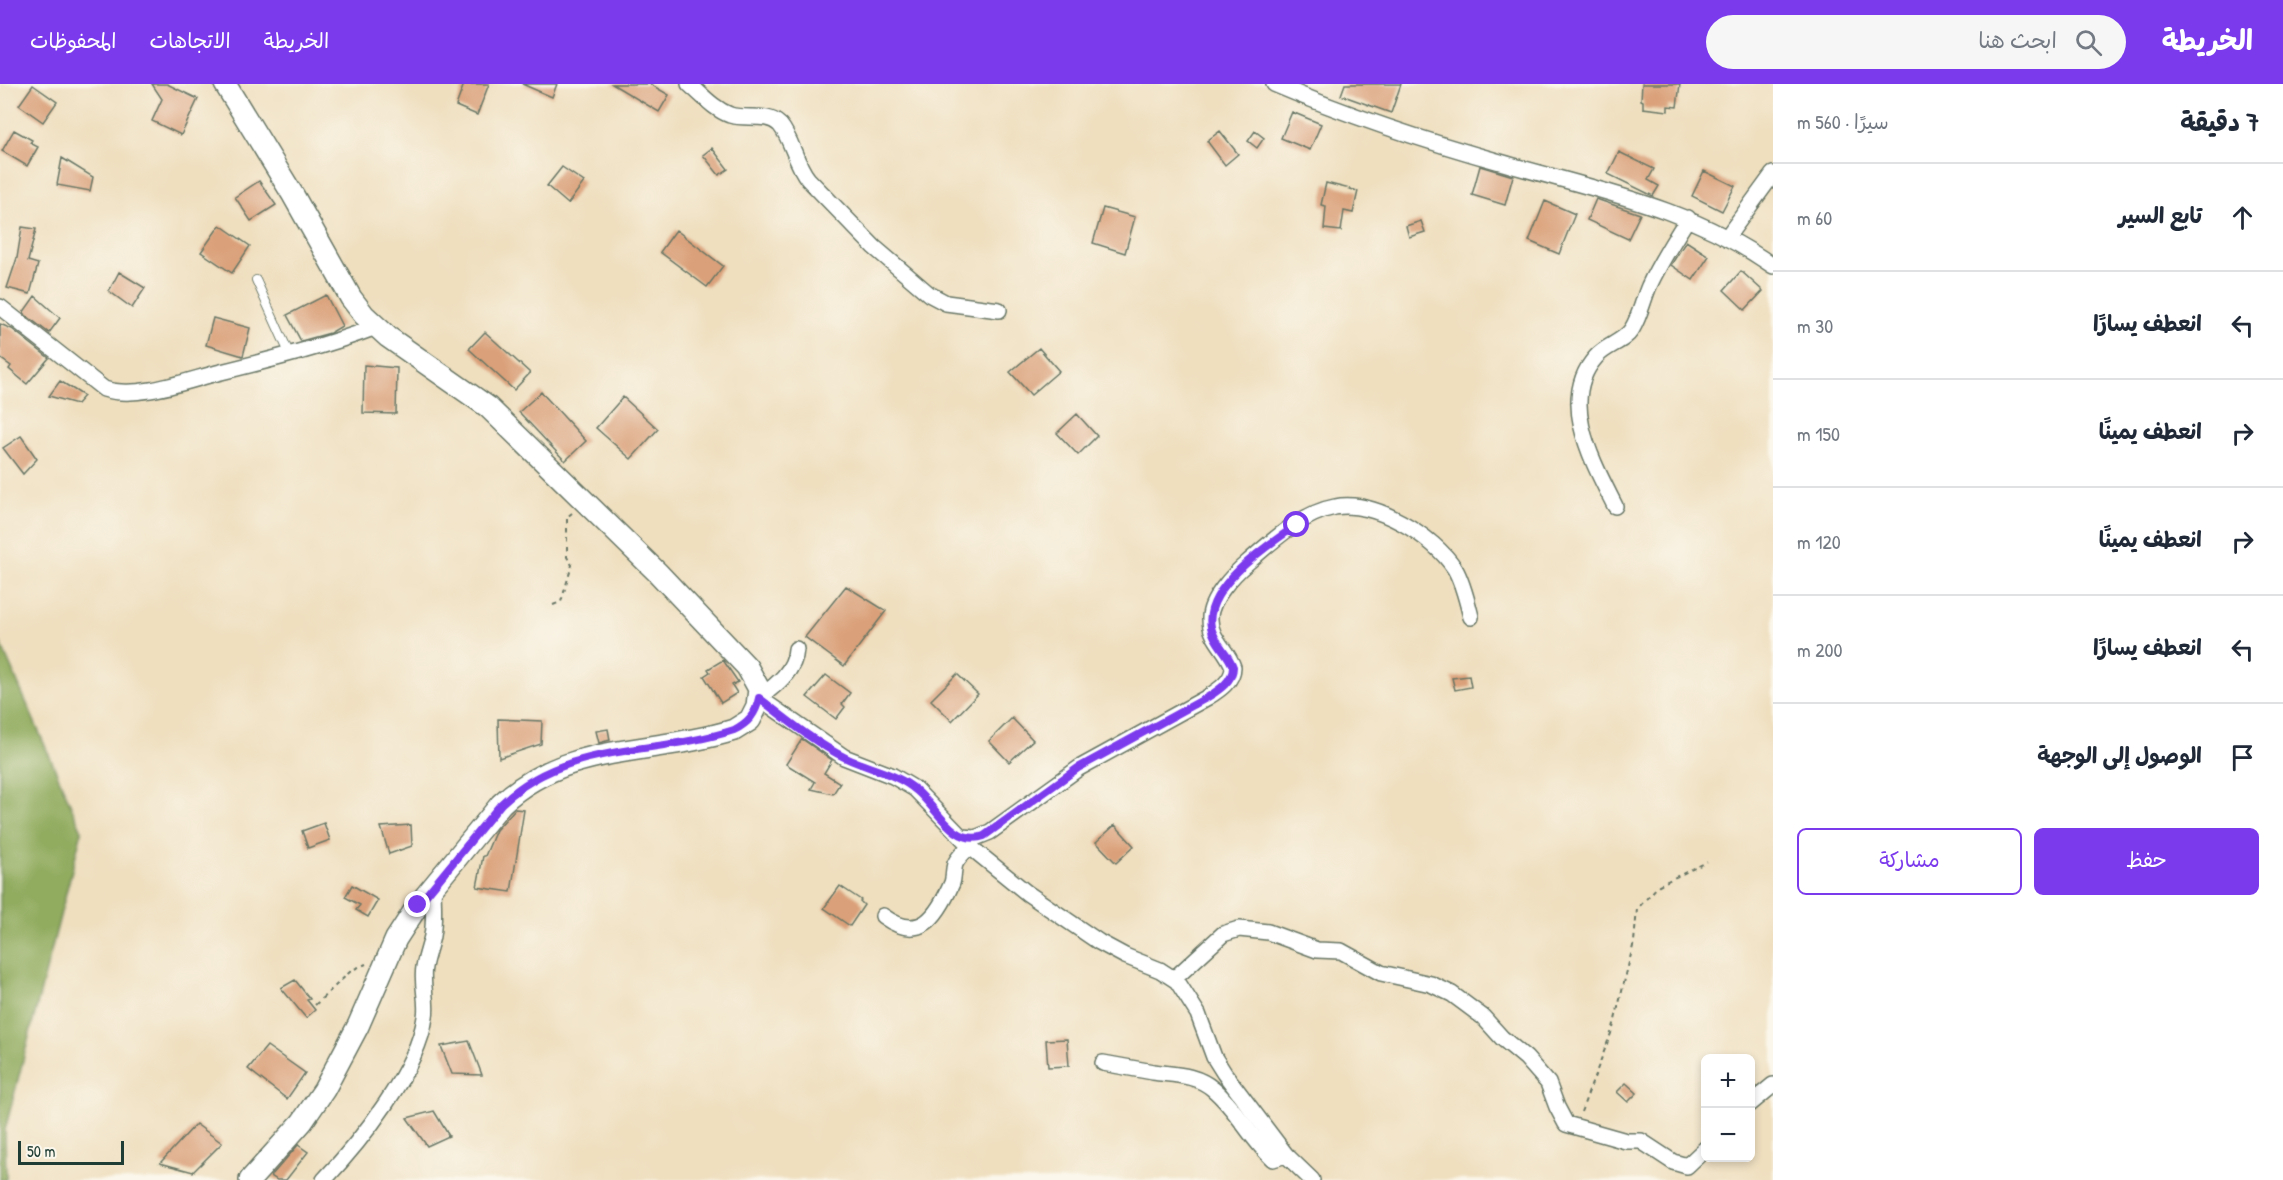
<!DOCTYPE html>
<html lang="ar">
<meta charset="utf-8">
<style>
:root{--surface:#fff;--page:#f6f6f7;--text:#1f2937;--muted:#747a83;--line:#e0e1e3;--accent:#7c3aed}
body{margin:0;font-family:"Patrick Hand","Playpen Sans Arabic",sans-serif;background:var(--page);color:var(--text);direction:rtl}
.controls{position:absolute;right:18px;bottom:18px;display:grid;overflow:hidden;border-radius:9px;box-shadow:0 3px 9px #0003}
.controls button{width:54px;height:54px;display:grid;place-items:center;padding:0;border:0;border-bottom:2px solid var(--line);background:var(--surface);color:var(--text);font:30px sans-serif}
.scale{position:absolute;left:18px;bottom:15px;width:106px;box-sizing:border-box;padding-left:6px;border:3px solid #1f3d34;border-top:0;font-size:16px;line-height:21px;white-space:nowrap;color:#1f3d34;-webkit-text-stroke:4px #fbf7ec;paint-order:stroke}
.stop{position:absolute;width:18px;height:18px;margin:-14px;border:4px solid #7c3aed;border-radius:50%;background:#fff}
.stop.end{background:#7c3aed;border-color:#fff;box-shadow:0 2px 6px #0008}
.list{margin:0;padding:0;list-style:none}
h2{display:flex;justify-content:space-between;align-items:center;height:78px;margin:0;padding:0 24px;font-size:26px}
h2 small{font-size:20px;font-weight:400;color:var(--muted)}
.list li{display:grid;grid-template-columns:39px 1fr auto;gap:18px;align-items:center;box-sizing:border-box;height:108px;padding:0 24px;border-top:2px solid var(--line)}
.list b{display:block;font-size:22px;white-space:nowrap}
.list em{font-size:20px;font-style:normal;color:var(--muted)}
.actions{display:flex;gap:12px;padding:18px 24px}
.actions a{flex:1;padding:14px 0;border:2px solid var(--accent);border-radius:9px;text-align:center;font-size:21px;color:var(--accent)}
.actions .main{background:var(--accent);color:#fff}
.icon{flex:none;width:33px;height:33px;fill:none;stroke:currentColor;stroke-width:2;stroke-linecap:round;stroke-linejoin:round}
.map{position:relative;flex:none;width:1773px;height:1096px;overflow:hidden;direction:ltr}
header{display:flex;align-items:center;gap:36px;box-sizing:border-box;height:84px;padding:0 30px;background:var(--accent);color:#fff}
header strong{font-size:28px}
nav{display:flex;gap:33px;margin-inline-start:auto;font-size:21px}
.search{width:420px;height:54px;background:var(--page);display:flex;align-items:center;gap:15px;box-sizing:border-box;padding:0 21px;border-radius:33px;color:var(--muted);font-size:22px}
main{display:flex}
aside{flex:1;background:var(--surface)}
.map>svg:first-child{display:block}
.forest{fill:#91ac5e;stroke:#587449;stroke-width:1.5}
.building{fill:#daa079}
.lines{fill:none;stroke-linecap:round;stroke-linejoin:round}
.lane-casing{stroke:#687665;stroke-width:10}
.street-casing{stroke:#687665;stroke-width:18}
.secondary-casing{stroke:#687665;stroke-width:24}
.path{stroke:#687665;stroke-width:2;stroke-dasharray:4.5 4.5;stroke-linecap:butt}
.lane{stroke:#fff;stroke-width:8}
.street{stroke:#fff;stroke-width:15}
.secondary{stroke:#fff;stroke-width:21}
.route{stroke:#7c3aed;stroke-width:8}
</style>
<header>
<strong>الخريطة</strong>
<div class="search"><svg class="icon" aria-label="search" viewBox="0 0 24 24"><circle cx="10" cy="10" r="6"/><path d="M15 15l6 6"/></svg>ابحث هنا</div>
<nav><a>الخريطة</a><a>الاتجاهات</a><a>المحفوظات</a></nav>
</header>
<main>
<aside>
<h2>7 دقيقة<small>سيرًا · 560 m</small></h2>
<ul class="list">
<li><svg class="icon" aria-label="ahead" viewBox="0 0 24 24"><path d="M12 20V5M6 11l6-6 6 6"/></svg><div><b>تابع السير</b></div><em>60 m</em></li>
<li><svg class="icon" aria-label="left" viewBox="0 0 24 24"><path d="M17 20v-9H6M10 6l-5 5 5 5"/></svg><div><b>انعطف يسارًا</b></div><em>30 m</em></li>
<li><svg class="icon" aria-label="right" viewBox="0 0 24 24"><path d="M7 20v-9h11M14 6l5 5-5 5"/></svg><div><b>انعطف يمينًا</b></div><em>150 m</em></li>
<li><svg class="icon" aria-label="right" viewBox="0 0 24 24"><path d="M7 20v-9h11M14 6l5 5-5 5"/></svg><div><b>انعطف يمينًا</b></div><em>120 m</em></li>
<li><svg class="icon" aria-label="left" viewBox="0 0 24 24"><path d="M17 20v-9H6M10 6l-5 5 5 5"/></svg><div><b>انعطف يسارًا</b></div><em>200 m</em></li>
<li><svg class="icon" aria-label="arrive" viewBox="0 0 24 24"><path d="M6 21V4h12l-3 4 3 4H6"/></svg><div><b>الوصول إلى الوجهة</b></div></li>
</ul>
<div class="actions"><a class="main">حفظ</a><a>مشاركة</a></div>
</aside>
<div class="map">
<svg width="1773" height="1096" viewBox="0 0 1773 1096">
<rect width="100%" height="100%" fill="#fbf7ec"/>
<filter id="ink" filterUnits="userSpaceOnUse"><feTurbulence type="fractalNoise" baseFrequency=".0167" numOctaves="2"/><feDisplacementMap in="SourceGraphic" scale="12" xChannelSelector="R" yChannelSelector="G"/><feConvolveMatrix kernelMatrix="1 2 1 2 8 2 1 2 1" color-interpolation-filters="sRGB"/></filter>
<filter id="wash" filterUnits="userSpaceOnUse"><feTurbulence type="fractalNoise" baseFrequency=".008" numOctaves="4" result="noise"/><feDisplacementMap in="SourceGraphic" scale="24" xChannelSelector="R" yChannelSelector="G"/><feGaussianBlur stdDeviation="1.35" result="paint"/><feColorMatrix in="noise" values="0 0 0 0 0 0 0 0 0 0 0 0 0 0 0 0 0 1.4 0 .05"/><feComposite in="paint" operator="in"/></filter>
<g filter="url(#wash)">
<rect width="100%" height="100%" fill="#efdfbf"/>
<path class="forest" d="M0 558 82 747 5 1046 6 1096H0Z"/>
<g id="blocks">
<path class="building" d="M152 0H167L198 15 181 51 152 37 162 15Z
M464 0H489L477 31 456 22Z
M522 0H557L552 13Z
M612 0H650L669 11 659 28Z
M1345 0H1401L1391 29 1341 11Z
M1642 0H1680L1677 23 1668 22V27L1643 24V17L1641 16Z
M33 1 57 18 43 38 19 21Z
M1292 28 1321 40 1310 66 1281 54Z
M14 46 32 56 30 59 38 63 27 82 2 67Z
M1220 47 1238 70 1225 81 1207 57Z
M1255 47 1264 54 1257 64 1248 57Z
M712 64 728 85 719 91 703 71Z
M1619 68 1654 85 1648 96 1659 102 1653 112 1608 90Z
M62 74 93 93 90 107 57 101Z
M1480 82 1513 92 1505 121 1472 111Z
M562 83 584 98 568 120 547 102Z
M1704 87 1735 102 1722 127 1692 112Z
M259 97 276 121 251 137 235 113Z
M1326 99 1358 107 1353 129 1344 127 1341 147 1324 145 1326 122 1321 121Z
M1596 115 1640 130 1628 155 1587 136Z
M1545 117 1575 130 1559 170 1529 157Z
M1103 124 1135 133 1125 169 1093 159Z
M1421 137 1425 148 1409 153 1406 142Z
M220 141 250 162 232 189 201 168Z
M22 143 36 145 28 177 38 180 30 210 7 204 17 174Z
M676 146 723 182 707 203 660 168Z
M1686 157 1709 172 1693 196 1671 181Z
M1741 187 1763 207 1745 226 1724 206Z
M119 188 145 204 132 224 109 207Z
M326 211 342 242 330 249 301 257 287 231Z
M35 212 60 234 49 249 23 229Z
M213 234 250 244 243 272 206 261Z
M0 240 12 245 49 274 27 300 9 285 11 282 0 274Z
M485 248 530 289 514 306 469 265Z
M1039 264 1059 287 1031 311 1010 288Z
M364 281 397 284 396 330 363 329Z
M60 297 84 312 77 320 49 312Z
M541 308 586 357 565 377 519 328Z
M623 313 658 345 631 375 596 344Z
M1077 330 1097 352 1078 371 1057 349Z
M21 352 37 375 23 390 3 364Z
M846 502 886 527 844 582 805 553Z
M723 576 738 598 732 601 737 609 721 619 704 592 710 588 708 585Z
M957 590 978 610 952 637 931 616Z
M826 591 850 609 842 620 845 623 836 635 807 613Z
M1469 592 1471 603 1455 606 1452 594Z
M1012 634 1033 656 1009 678 989 657Z
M498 635 542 637 541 660 499 674Z
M608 645 610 656 599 659 596 647Z
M802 655 832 676 824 689 840 699 833 710 811 705 815 698 786 680Z
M515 725 524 726 511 808 477 803 483 772H485L496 746Z
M324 739 330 756 308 764 302 747Z
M411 741 412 762 389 770 381 743Z
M1115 741 1134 762 1116 779 1096 758Z
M352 801 378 816 368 833 356 826 360 821 345 813Z
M840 802 861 816 860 817 864 821 850 842 824 824Z
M295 896 310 915 307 916 315 926 306 934 281 904Z
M1067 955 1069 982 1048 983 1046 956Z
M469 957 482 991 452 990 441 962Z
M267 962 305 989 287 1015 248 985Z
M1626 999 1637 1009 1628 1018 1617 1008Z
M434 1027 449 1052 427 1062 407 1034Z
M196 1040 222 1059 193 1088 160 1079Z
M298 1061 308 1068 286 1096H277L271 1092Z"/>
</g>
</g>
<g filter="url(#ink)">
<use href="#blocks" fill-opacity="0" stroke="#687665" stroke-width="1.5"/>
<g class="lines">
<defs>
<path id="lane" d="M256 196 290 271"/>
<path id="street" d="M689 0C702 11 714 25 730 31 746 36 767 28 780 41 792 55 795 79 808 95L874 163 929 210 946 219 999 226
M1274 0C1349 32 1428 58 1507 80 1601 107 1691 124 1773 182
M1727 153 1773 90
M0 223 104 305C138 316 188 296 221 288 274 275 326 262 376 243
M1615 422C1594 380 1557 316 1596 273 1606 261 1624 258 1632 245 1640 232 1643 216 1649 202 1660 178 1674 156 1688 134
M796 565C795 587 776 601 759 614L844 673 893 692 915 705 974 766 1027 809 1099 858 1125 872 1160 886 1177 897 1198 930 1214 973 1224 989 1286 1071 1312 1096
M962 753 975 754 990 748 1079 684 1208 613C1219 606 1233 597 1233 583 1227 565 1210 555 1210 535 1209 516 1234 490 1247 479 1271 458 1302 429 1335 423 1374 415 1434 452 1455 485 1463 499 1467 517 1471 533
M883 832C920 859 937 833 952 799 954 793 953 786 955 780 958 773 965 767 970 762
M1174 895 1223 850 1239 845 1268 848 1317 866 1341 867 1381 889 1431 900 1452 910 1483 933 1502 954 1526 974 1548 999 1557 1023 1566 1040 1626 1057H1641L1673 1078 1687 1082 1706 1064
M1103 979C1119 982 1136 985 1153 988 1174 991 1196 990 1213 1005 1237 1025 1250 1054 1273 1075L1286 1071
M1750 1020 1773 1001
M324 1096C360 1058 418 986 425 933 428 916 421 900 424 883 426 872 430 862 432 852 435 835 433 818 433 801"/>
<path id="secondary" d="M225 0 293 111 351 214 364 231 388 253 488 323 657 488 747 583 759 605 757 622 750 636 734 646C654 671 566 658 501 720L418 821 396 855 358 942 324 1006 302 1038 250 1096"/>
</defs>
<use href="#lane" class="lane-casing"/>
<use href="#street" class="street-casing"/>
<use href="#secondary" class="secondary-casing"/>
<path class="path" d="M553 521 561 518 572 481 567 473V433L572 429
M315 921 352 886 366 880
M1581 1028 1613 944 1634 858 1637 825 1659 801 1707 778"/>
<use href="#lane" class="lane"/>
<use href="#street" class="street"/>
<use href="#secondary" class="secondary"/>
</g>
</g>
<g class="lines" filter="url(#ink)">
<path class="route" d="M418 821 501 720C566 657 654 672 734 646 748 639 756 630 759 614 786 635 815 659 846 674 869 685 897 689 917 707 936 723 954 763 984 752L1078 684 1208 613C1219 606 1233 597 1233 583 1228 568 1214 559 1211 543 1203 504 1269 460 1297 441"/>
</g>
</svg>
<div class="controls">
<button>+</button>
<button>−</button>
</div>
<div class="scale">50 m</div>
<div class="stop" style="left:1297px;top:441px"></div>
<div class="stop end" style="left:418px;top:821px"></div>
</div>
</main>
